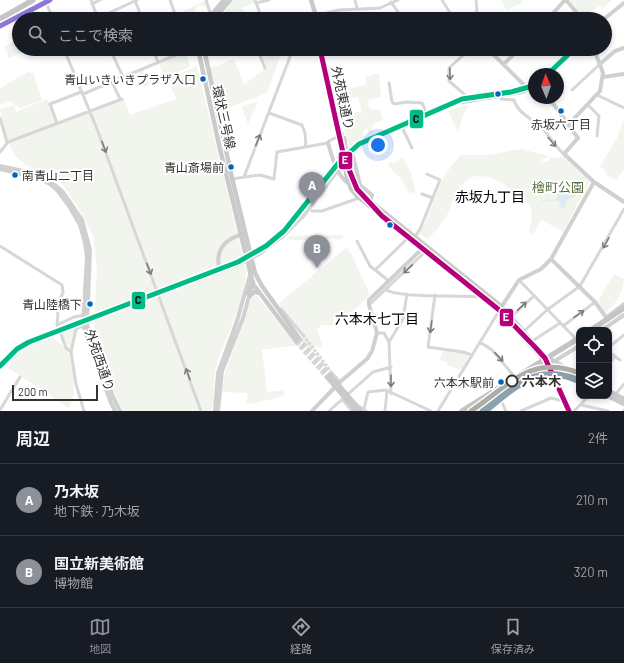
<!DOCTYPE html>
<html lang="ja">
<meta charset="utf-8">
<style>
:root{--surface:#171b24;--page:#242831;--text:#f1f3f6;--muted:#9ea1a6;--line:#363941;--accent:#8c9099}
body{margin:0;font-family:Barlow,"Noto Sans JP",sans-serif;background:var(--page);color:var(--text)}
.controls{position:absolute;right:12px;bottom:12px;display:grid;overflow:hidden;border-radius:8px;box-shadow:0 2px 6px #0003}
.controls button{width:36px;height:36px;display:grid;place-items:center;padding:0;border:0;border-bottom:1px solid var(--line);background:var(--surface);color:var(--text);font:20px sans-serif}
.compass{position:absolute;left:528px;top:68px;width:36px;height:36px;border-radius:50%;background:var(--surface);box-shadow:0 2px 6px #0003;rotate:358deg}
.scale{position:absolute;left:12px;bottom:10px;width:86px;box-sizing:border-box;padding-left:4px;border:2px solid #333;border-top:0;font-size:11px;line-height:14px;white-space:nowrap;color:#333;-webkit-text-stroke:3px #fff;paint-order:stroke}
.you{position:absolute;left:378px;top:145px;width:14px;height:14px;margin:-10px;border:3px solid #fff;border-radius:50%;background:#1a73e8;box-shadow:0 0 0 6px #1a73e833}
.badge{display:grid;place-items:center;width:26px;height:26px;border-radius:50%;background:var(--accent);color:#fff;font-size:13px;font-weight:700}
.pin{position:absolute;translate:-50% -33px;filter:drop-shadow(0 1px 2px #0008)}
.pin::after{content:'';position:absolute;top:21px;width:14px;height:12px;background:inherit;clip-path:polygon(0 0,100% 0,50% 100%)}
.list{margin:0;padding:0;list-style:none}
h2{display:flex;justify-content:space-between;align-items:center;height:52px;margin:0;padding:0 16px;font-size:17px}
h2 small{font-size:13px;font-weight:400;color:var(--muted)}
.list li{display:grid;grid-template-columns:26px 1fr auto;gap:12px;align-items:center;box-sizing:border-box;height:72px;padding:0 16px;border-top:1px solid var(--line)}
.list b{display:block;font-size:15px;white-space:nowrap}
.list p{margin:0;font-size:13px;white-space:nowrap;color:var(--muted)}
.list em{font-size:13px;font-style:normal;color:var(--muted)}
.icon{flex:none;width:22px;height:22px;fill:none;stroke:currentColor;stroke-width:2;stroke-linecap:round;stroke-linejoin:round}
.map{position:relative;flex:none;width:624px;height:411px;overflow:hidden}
.search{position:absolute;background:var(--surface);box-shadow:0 2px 6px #0003;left:12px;right:12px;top:12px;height:44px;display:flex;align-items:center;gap:10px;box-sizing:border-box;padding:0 14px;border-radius:22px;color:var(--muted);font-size:15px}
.sheet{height:196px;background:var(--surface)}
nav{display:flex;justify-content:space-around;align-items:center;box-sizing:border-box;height:56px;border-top:1px solid var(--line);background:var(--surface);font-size:11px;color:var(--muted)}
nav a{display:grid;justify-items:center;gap:2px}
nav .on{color:var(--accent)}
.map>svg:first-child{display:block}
.green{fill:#f1f5ed}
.water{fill:#ddebf3}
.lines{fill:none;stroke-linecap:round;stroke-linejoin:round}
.stream{stroke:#ddebf3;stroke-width:1}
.street-tunnel{stroke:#d6d6d6;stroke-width:3;stroke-dasharray:3 1.5;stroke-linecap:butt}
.primary-tunnel{stroke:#d6d6d6;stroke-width:4.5;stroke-dasharray:4.5 2;stroke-linecap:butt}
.street{stroke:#d7d7d7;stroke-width:3}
.secondary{stroke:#d0d0d0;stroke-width:4}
.primary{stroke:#cacaca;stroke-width:4.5}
.highway{stroke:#c4c4c4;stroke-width:5.5}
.secondary-bridge{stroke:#d0d0d0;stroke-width:4}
.primary-bridge{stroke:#cacaca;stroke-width:4.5}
.highway-bridge{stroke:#c4c4c4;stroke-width:5.5}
.metro-1-casing{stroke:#fff;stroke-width:8}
.metro-2-casing{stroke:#fff;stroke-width:8}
.metro-3-casing{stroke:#fff;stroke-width:8}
.metro-4-casing{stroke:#fff;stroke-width:8}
.metro-5-casing{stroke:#fff;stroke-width:8}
.metro-6-casing{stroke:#fff;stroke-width:8}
.metro-1{stroke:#00bb85;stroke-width:5}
.metro-2{stroke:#b6007a;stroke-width:5}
.metro-3{stroke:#aeaea6;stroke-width:5}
.metro-4{stroke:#8ba2ae;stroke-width:5}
.metro-5{stroke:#8ba2ae;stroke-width:5}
.metro-6{stroke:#8f76d6;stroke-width:5}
.oneway{stroke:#7d7d7d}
.bus-dot{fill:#0065bd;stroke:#fff;stroke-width:1.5}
.stop-dot{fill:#fff;stroke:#333;stroke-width:2}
.labels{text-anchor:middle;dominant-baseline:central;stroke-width:4;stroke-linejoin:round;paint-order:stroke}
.bus-label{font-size:12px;fill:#333;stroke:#fff;text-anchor:end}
.street-label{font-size:13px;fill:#333;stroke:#fff}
.park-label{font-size:13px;fill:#56703f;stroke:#fff}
.stop-label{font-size:13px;font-weight:bold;fill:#333;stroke:#fff;text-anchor:start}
.neighbourhood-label{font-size:14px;fill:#000;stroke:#fff}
.line-badge{stroke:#fff;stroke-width:1.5}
.badge-label{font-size:11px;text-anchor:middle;font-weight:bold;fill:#fff}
.pale-badge-label{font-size:11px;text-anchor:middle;font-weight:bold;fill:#111}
</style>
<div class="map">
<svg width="624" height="411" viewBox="0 0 624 411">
<rect width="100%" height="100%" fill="#fff"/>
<path class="green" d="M233 0H254L255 3 241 8 248 15 244 17 245 19H219Z
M502 0H522V3L506 10Z
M569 0H612L602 9 600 6 583 16Z
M205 1 209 11 207 15 208 11 206 7 198 5 190 19H179L183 11Z
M19 40V49H31L9 58 4 46Z
M257 49H272L280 57 267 93 225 109H218L210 68 234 59 244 85 266 68Z
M186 52 190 67 163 78 159 63Z
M197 66 246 270C245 306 224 337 215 371 212 384 216 399 211 411H123L113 390 94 330 97 268 93 235 77 206 62 184 48 174 27 166 16 157 7 140 0 109 14 105 16 112 47 99 57 125 124 99 130 115 176 99 168 79Z
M143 70 149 83 157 80 158 82 144 87 138 72Z
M28 72 33 73 42 100 21 108 7 100V102L0 105V88H2L5 97 2 87Z
M379 73 381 97 367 100 369 107 373 110 380 109 383 120 376 123 371 128 373 134H370L367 129 363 131 364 139 349 149 342 116 361 111 364 118 358 97 348 99 346 89 366 85 365 77Z
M258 101 248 124 242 107Z
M464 105 469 106 463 115 458 132 448 111Z
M624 120V169L616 180 606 175 605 170 600 166 616 140Z
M521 149 549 156 547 158H543L542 162 548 161 551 157 558 158 562 156 590 181 563 232 542 220 532 235 529 233C529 227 532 221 532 215 533 204 519 196 511 190 497 178 473 167 460 187 454 195 451 206 447 215 442 224 435 231 428 239L420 234 417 237 416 235 424 225 444 176 460 155H488Z
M403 158 411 172 416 193 409 192 401 179 387 165 391 161 393 164Z
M344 235 342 239 286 240 289 236Z
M346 248 349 249 370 295 353 311 334 314V325H322L317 329 323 347 290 346 262 350 267 392 284 390V396L251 404 246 403 248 393 222 392 225 373 252 297 257 296 296 343 306 336 278 304Z
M614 274 624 279C624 291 615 306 605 313L598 301Z
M75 328 71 348 69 349 61 333Z
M51 336C55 340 61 344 65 348 75 363 78 393 69 408L8 368 19 350 30 344Z
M443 350 462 352 469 356 462 370 447 365V362L440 360Z"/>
<path class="water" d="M567 185H571L574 193 577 194 566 201V206L563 209 560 207 559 201 556 200 558 192 565 190Z"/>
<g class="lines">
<path class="stream" d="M537 207 546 200H556"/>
<path class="street-tunnel" d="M303 335 332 373"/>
<path class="primary-tunnel" d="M299 338 330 375
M296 341 327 377"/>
<path class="street" d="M45 0 53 19
M91 0 98 19
M135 0 142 19
M170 0 177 19
M206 0 211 15
M255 0 262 19
M355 0 357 8
M442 0 454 19
M391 2 403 19
M256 3 269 0
M92 4 100 0
M314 16 339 10 380 8 398 0
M141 18 148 15
M96 19 137 0
M417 19 428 13 432 19
M474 19 477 10 476 0
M64 49 97 129 201 411
M110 49 123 77
M153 49 158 62
M257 49 265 68
M470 49 449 68V81L471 100
M112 82 120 99
M389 83 392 102 395 104 406 102 422 103 428 116
M572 90 600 64
M83 94 190 49
M501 95V99L514 100C518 114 532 118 542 128 550 136 555 147 564 154
M597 95 624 108
M588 105 599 116 597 136
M269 113 302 125 305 133 306 147
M0 118 7 142
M57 123 50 104 81 92
M402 127 412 148
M0 152 8 142 122 99
M336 169 305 211 280 236 282 238 304 216 337 172
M244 177 293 49
M231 179 260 175 274 179 277 152 328 143 329 141 343 134
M422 194 433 198
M312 211H322L359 198
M357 241 370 266 389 281
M0 246 62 285 63 293 56 306 58 314 57 324 66 348 71 352
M375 270 408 238H414L420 229 440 180 427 174
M519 280 575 338
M386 290C402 298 455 295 477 297L481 296
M435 295 428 347 463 352 472 355
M369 305 424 253 425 250
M281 309 303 335
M511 317 534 296
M57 325 74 317 85 315
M563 326 595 302
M523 332 547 310 580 286 624 209
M377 333H384L389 342 391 394
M389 342 403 319 407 294
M480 342 492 350 514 376
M531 342 560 323
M609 347 624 335
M609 352 620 360
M550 364 551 370 569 407 573 411
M609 364 615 356
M332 373 340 382
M615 395 624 384
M499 396 506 411
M342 399 352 411
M357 405 366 411
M581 405 608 411
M364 409 368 392 386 390 431 411
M0 410 20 377
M84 411 76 384 71 352 76 329 85 325
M329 411 373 372 391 367
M385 411 387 391
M438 411 499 311
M521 411 551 398 567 402
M574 411 589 396
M624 411V410"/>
<path class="secondary" d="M566 0 582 19
M548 19 565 0
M604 19 624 3
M488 49 526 87 532 88
M504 64 519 49
M600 64 615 51 624 48
M545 74 571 49
M603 77 624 74
M549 98 578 138 564 154 594 182 624 202
M568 125 600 91 603 73 594 49
M328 143C333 159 335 173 349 184
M352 152 360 185 372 195 370 203
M341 165 350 153 366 142 457 103 523 92 534 85
M0 166 38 174 48 179 63 192 82 220 90 250 87 325 113 397 120 411
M0 169 38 178 50 184 58 191 69 206 80 225 85 243 87 257 83 325 111 403 115 411
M551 259 595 302 608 320
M220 271C214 251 224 239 243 234
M500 309 519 280 541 269 551 259 594 182
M607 317 624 304
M91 318 239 264
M602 330 624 315
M0 365 16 348 27 341
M215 411 218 373 237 321 250 275
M218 411 222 371 243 318 252 286
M312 411 340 382 367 359 372 351 377 333 369 305V300L424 247
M474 411 579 346"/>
<path class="primary" d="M311 0 317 19
M208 19 224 0
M214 19 230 0
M198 49 220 149 253 284 296 341
M204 49 232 178 255 273 262 286 299 338
M321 49 340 132 343 154
M344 138 346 151
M347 178 351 189 357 196 499 311 543 359 579 379
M355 189 501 306 546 357 579 375
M247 293 253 282
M250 296 254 292 260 293
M609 391 624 399
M608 396 624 404
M354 403 361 411
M351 405 356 411"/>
<path class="highway" d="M0 19 33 0
M0 26 48 0"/>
<path class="secondary-bridge" d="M239 264 261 253 280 238
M27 341 91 318"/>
<path class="primary-bridge" d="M346 151 352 182
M343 154 347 178
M330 375 354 403
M327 377 351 405"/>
<path class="highway-bridge" d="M591 330 624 308
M462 411 579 338"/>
<defs>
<path id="metro-1" d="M548 74 574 49
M0 366 17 349 29 342 238 262 266 246 284 231 340 161 359 144 462 99 511 92 529 87 534 82"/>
<path id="metro-2" d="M320 49 344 157 357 189 382 216 498 309 534 346 545 358 569 411"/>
<path id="metro-3" d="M471 411C509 386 530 354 579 373"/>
<path id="metro-4" d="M482 411C515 388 533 362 577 379"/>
<path id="metro-5" d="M486 411C515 388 538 364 577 381"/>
<path id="metro-6" d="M0 26 50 0"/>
</defs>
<use href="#metro-1" class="metro-1-casing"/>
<use href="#metro-2" class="metro-2-casing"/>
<use href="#metro-3" class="metro-3-casing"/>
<use href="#metro-4" class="metro-4-casing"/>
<use href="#metro-5" class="metro-5-casing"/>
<use href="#metro-6" class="metro-6-casing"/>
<use href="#metro-1" class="metro-1"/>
<use href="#metro-2" class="metro-2"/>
<use href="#metro-3" class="metro-3"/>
<use href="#metro-4" class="metro-4"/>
<use href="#metro-5" class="metro-5"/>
<use href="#metro-6" class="metro-6"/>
</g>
<defs><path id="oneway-shaft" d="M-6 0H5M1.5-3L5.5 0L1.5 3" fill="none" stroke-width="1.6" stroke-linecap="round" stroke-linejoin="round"/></defs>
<g class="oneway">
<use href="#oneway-shaft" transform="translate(450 74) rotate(88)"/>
<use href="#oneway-shaft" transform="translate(258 140) rotate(-68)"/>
<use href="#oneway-shaft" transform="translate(552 142) rotate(49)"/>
<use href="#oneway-shaft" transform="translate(104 147) rotate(70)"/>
<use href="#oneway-shaft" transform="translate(606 243) rotate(119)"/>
<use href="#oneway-shaft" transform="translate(149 269) rotate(69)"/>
<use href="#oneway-shaft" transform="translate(408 269) rotate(136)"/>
<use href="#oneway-shaft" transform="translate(522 306) rotate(-43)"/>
<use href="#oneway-shaft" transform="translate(579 314) rotate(-35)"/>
<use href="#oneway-shaft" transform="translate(431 327) rotate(98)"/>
<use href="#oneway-shaft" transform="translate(499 357) rotate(47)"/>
<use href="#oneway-shaft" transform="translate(188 374) rotate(-110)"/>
<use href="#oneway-shaft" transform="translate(391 381) rotate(90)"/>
</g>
<g class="bus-dot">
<circle cx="203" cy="79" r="3.5"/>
<circle cx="498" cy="94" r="3.5"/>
<circle cx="561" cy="111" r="3.5"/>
<circle cx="231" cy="167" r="3.5"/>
<circle cx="15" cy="175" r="3.5"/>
<circle cx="390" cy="225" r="3.5"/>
<circle cx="90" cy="304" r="3.5"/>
<circle cx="501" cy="382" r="3.5"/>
</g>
<circle class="stop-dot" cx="512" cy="381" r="5.5"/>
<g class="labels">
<g class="bus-label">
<text x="196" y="79">青山いきいきプラザ入口</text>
<text x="561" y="124" text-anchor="middle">赤坂六丁目</text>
<text x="224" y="167">青山斎場前</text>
<text x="22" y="175" text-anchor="start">南青山二丁目</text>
<text x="82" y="304">青山陸橋下</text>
<text x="494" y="382">六本木駅前</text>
</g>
<g class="street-label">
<text transform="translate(343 98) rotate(78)">外苑東通り</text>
<text transform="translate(224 117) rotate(77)">環状三号線</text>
<text transform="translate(100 360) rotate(71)">外苑西通り</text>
</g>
<g class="park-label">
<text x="558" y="187">檜町公園</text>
</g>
<g class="stop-label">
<text x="522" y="381">六本木</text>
</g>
<g class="neighbourhood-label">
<text x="490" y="196">赤坂九丁目</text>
<text x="377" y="318">六本木七丁目</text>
</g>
</g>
<g class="line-badge">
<rect x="409" y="109" width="15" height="20" rx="4" fill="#00bb85"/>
<rect x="338" y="151" width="15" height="19" rx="4" fill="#b6007a"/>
<rect x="131" y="291" width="15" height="19" rx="4" fill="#00bb85"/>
<rect x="499" y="308" width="15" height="19" rx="4" fill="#b6007a"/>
</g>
<g class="badge-label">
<text x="345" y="164">E</text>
<text x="506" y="321">E</text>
</g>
<g class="pale-badge-label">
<text x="416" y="123">C</text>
<text x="138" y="304">C</text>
</g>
</svg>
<div class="controls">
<button><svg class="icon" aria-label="locate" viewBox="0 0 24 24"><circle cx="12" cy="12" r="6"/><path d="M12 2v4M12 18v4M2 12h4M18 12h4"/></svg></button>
<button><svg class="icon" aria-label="layers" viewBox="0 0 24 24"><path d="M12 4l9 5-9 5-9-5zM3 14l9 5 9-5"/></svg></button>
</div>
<svg class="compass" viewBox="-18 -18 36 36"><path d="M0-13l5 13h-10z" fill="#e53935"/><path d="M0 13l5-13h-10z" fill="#9ea1a6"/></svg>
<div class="scale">200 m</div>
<div class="you"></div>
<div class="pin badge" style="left:312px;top:205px">A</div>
<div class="pin badge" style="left:317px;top:268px">B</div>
<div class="search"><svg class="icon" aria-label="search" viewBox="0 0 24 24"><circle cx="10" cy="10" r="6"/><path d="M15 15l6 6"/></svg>ここで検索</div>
</div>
<section class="sheet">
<h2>周辺<small>2件</small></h2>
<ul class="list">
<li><span class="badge">A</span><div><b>乃木坂</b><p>地下鉄 · 乃木坂</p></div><em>210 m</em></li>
<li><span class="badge">B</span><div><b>国立新美術館</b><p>博物館</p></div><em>320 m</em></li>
</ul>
</section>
<nav>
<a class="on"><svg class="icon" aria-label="map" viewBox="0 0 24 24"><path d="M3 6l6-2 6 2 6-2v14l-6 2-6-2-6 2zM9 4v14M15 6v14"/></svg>地図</a>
<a><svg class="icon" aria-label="directions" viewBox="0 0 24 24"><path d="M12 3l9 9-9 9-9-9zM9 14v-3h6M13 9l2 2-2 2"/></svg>経路</a>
<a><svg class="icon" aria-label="saved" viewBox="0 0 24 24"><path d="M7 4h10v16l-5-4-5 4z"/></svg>保存済み</a>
</nav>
